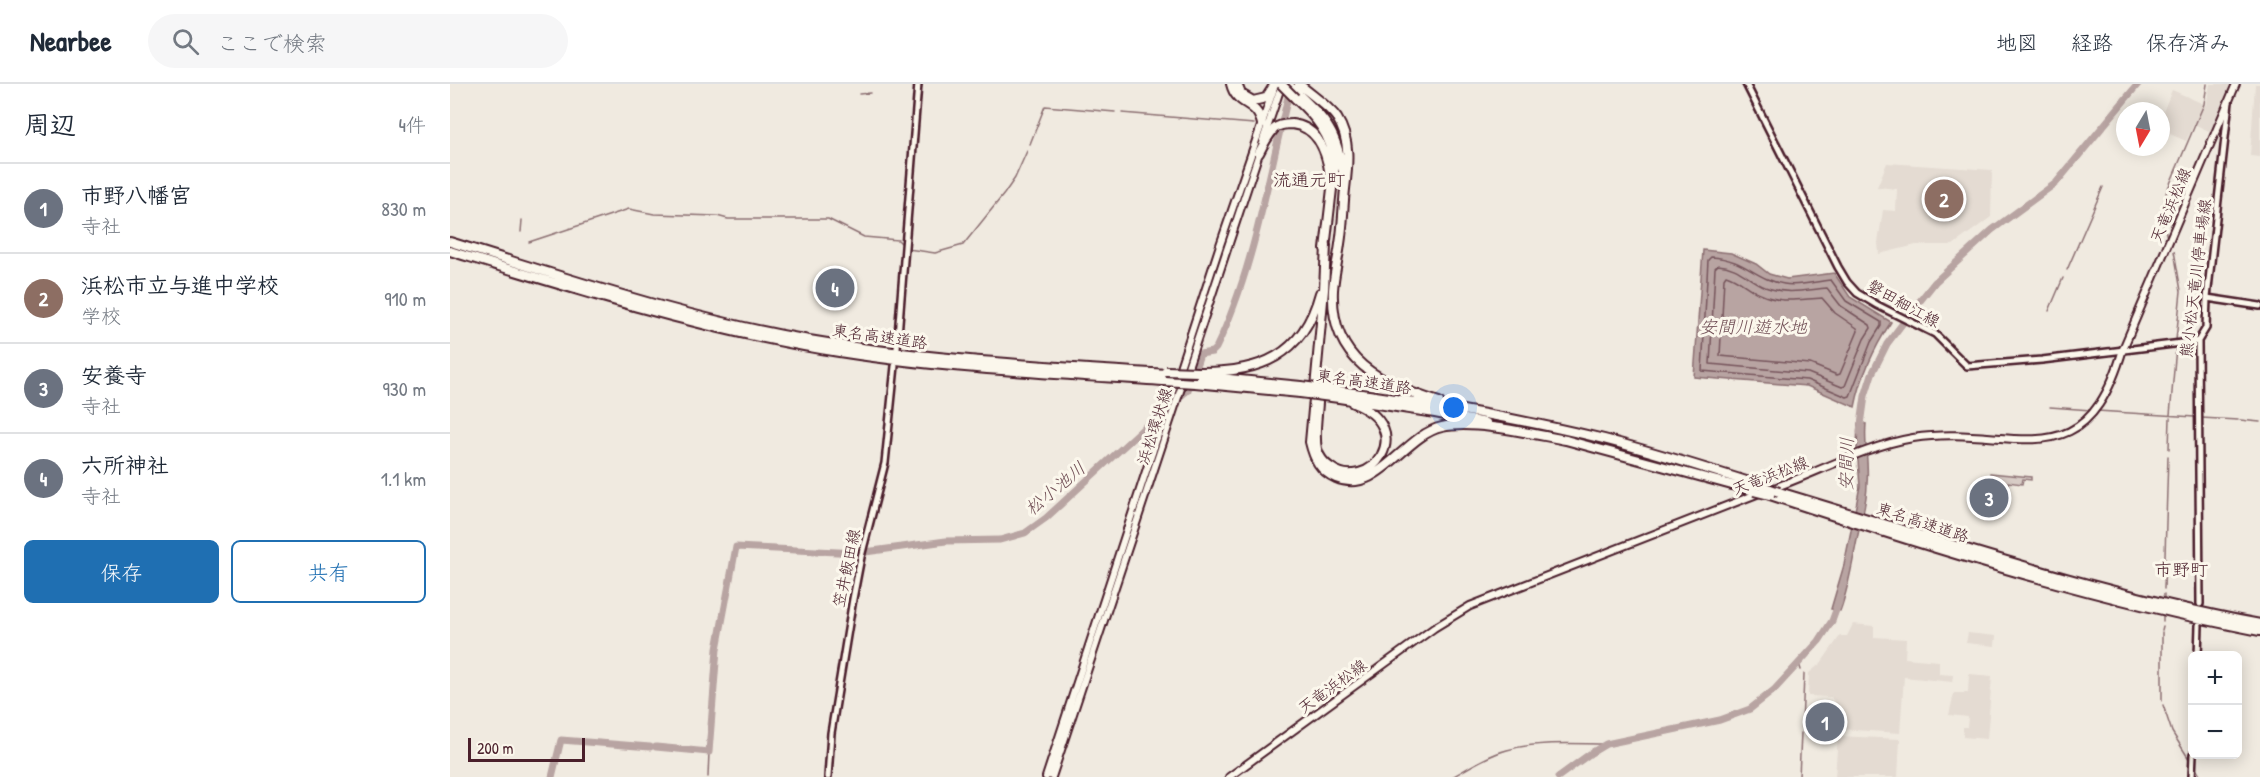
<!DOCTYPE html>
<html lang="ja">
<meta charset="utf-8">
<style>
:root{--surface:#fff;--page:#f6f6f7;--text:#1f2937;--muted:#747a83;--line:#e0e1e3;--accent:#1f6fb2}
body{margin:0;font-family:"Patrick Hand","Klee One",sans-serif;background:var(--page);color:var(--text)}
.controls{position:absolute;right:18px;bottom:18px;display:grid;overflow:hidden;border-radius:9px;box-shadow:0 3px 15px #0003}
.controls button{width:54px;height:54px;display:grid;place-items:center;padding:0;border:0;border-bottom:2px solid var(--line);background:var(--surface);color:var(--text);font:30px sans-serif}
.compass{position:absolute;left:1666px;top:18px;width:54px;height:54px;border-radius:50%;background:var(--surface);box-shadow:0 3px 15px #0003;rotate:190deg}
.scale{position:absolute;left:18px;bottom:15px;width:117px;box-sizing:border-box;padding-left:6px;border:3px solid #4a1f2b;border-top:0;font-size:16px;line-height:21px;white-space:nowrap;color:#4a1f2b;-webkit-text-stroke:4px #fbf7ec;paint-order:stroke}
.you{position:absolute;left:1004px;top:324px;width:21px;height:21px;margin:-15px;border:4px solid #fff;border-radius:50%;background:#1a73e8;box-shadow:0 0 0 9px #1a73e833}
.badge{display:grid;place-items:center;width:39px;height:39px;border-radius:50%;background:var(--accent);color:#fff;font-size:20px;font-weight:700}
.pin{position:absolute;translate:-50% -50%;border:3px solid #fff;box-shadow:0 2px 6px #0006}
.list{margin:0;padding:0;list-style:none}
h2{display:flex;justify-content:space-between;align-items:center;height:78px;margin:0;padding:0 24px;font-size:26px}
h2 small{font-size:20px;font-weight:400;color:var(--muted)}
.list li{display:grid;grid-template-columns:39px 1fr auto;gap:18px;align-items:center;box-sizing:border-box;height:90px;padding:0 24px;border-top:2px solid var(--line)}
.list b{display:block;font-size:22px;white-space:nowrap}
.list p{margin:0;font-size:20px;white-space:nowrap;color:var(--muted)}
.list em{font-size:20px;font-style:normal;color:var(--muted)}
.actions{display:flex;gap:12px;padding:18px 24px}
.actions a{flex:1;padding:14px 0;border:2px solid var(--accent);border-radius:9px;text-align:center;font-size:21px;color:var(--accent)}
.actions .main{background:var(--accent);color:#fff}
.icon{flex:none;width:33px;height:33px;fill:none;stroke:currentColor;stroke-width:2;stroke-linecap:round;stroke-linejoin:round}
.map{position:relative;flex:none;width:1810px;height:693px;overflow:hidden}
header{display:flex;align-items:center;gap:36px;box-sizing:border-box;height:84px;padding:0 30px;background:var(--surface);border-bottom:2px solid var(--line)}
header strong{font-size:28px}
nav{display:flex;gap:33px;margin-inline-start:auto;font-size:21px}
.search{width:420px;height:54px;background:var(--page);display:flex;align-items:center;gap:15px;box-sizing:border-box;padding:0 21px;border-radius:33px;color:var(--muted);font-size:22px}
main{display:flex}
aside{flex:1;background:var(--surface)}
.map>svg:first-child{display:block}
.built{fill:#e4dbd2}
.green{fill:#d8ccc6;stroke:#917678;stroke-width:1.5}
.water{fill:#b8a4a2;stroke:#8c6f72;stroke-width:1.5}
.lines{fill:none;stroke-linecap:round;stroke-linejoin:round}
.shore{stroke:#76545b;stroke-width:1.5}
.stream{stroke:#8c6f72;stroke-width:1.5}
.river{stroke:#b8a4a2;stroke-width:7}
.secondary-casing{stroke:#4a1f2b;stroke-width:10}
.primary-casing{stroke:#4a1f2b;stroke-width:10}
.motorway-casing{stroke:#4a1f2b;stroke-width:12}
.secondary{stroke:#fbf7ec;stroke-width:5}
.primary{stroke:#fbf7ec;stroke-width:6}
.motorway{stroke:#fbf7ec;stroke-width:8}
.motorway-bridge-casing{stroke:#4a1f2b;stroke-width:12;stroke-linecap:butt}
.motorway-bridge{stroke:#fbf7ec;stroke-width:8}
.labels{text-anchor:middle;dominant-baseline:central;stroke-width:6;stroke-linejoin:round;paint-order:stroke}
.street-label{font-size:16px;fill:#4a1f2b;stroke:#fbf7ec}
.neighbourhood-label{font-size:18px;fill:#4a1f2b;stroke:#fbf7ec}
.water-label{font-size:18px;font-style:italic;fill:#704e55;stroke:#fbf7ec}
</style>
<header>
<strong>Nearbee</strong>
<div class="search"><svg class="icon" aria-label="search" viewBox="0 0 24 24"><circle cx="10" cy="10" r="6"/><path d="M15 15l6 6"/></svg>ここで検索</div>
<nav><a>地図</a><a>経路</a><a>保存済み</a></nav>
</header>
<main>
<aside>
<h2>周辺<small>4件</small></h2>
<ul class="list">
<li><span class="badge" style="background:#6b7280">1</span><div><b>市野八幡宮</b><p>寺社</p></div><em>830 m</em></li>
<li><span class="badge" style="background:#8d6e63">2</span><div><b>浜松市立与進中学校</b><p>学校</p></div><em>910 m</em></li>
<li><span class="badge" style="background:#6b7280">3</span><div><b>安養寺</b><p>寺社</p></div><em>930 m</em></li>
<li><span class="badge" style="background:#6b7280">4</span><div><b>六所神社</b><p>寺社</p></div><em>1.1 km</em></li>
</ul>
<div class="actions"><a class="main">保存</a><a>共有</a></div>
</aside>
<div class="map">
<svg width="1810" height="693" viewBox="0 0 1810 693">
<rect width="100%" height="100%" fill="#f0eae0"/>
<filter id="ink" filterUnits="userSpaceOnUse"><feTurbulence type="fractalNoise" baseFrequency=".0167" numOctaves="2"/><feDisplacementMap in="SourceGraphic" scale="12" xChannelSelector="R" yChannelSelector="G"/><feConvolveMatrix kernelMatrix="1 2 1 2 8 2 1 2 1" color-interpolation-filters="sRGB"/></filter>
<g filter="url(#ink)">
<path class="built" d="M1760 0H1779L1777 16 1763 49 1744 40 1736 57 1711 46V33L1722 6 1756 21Z
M1805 0H1810V73L1800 72Z
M1437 79 1542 86 1541 133 1503 161H1466L1429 170 1428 159 1433 126 1446 127 1447 105 1427 103Z
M1403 540 1424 542V553L1456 555 1455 574 1489 577V590L1503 591 1502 598 1454 593 1450 649 1389 645 1390 626 1381 613 1358 612 1359 589 1371 579 1390 552H1397Z
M1518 549 1546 552 1545 562 1516 559Z
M1519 590 1542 592 1537 655 1513 653V643H1517L1518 633 1499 631 1504 609H1518Z
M1388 652 1450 655 1448 693H1385Z"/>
<path class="green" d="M1540 389 1581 393V396L1573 395 1572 400 1558 398 1556 409 1545 406 1539 396Z"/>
<path class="water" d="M1253 166 1281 169 1306 180 1319 190 1337 195 1384 189 1400 213 1441 238C1424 264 1411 292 1405 323L1357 302 1244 293Z
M1408 339 1416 340C1414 360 1419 379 1417 400 1417 416 1413 430 1409 446 1403 473 1400 500 1390 527L1381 525 1394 481 1410 402 1407 363Z"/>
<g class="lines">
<path class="shore" d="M1261 173C1296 175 1304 195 1334 200 1349 203 1366 197 1381 196L1396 217 1431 238V242L1421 258 1400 312 1397 313 1357 296 1252 287 1258 176Z
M1268 181C1288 182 1298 196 1315 203 1337 211 1355 206 1377 204L1391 222 1420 241 1421 244 1414 255 1395 302 1392 303 1358 289 1260 280 1265 184Z
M1276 191C1289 195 1298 205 1310 210 1331 220 1350 215 1372 214L1385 229 1407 244 1408 247 1390 290 1387 291 1360 280 1270 272 1274 194Z"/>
<path class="stream" d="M409 10 420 9
M672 29 804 40
M580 60 595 22 665 28
M1716 109 1754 20 1757 0
M1715 114 1712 131 1717 154
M71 148 72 136
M79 158 179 125 204 130 267 132 278 135H378L414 153 448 156 452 160
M458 165 485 169 513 161 554 110 565 94 577 67
M1724 167 1731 207 1726 256
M1617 186 1653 103
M1599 227 1613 194
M1600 323 1641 326
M1647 327 1745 333
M1720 331 1726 263
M1751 334 1788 336
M1790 336 1810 338
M1719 365 1720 334
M1714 505 1718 372
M1714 514V510
M1713 537V531
M1712 546 1713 542
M1349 579 1351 586
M1712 617V548
M1713 621 1722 648 1739 675
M1352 643 1354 590
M1747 686 1751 693
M258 693 259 668
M1002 693C1020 683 1038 671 1057 666 1089 657 1124 660 1156 660
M1349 693 1351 649"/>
<path class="river" d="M1410 348 1415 312 1422 290 1437 260 1462 227 1485 198 1542 146 1606 99 1688 0
M206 663 259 668 267 565 286 463 408 469 496 457 550 456 575 449 596 434 710 329 738 306 750 270 762 268 766 264C805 184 818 91 840 5
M102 693 111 656 200 663
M1108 693 1141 669 1156 660 1270 636 1300 625 1324 606 1369 557 1382 537 1389 518"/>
<defs>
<path id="secondary" d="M1296 0 1388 183 1397 198 1407 209 1427 221 1485 250 1517 282 1592 276 1748 257
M1757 214 1810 222
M447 264 468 0
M1750 520 1748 257 1756 244 1757 214 1779 18
M1748 572 1749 541
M378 693 381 649 403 515 411 473 435 379 445 282
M1742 693 1743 670"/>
<path id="primary" d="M813 56 832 0
M1321 405C1367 389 1415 362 1463 354 1563 338 1633 402 1673 265L1786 0
M596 693 770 161 823 7
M602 693 810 66
M779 693 984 544 1020 522 1312 408"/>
<path id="motorway" d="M781 0C787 24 806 15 812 40
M787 0 791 10 803 17 816 14 825 0
M838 0C873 34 888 44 894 96
M849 0C861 11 878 21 887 34 901 56 898 81 895 105 893 124 893 142 890 160 888 176 884 190 883 206 880 278 931 299 989 318
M845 14C866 33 880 50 885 79L875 165
M809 69C813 61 818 52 824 45 828 41 836 40 842 40 869 43 877 69 880 92
M0 158C118 194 237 235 359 256 477 276 596 282 715 290
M876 161 874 206 860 358C864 375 870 387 886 394 928 412 954 351 992 343 1025 336 1082 350 1116 356
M0 167C117 203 234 240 354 262 473 284 594 289 714 297
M748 288C810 289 853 272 870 209
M748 292 851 302
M745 299 850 309
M890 307C978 319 1067 334 1154 355 1208 369 1262 386 1315 403
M889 314 985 329 1036 339
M868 319C867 334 864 351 867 365 869 372 874 379 880 383 919 412 970 345 903 319
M1112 355 1304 407
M1329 408C1489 456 1646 509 1810 540
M1320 411C1481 464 1643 515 1810 547"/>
</defs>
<use href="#secondary" class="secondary-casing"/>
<use href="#primary" class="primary-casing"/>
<use href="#motorway" class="motorway-casing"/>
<use href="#secondary" class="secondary"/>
<use href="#primary" class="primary"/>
<use href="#motorway" class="motorway"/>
<defs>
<path id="motorway-bridge" d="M831 0 845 14
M716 287 748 288
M714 297 745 299
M851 302 890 307
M850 309 889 314
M1315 403 1329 408
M1304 407 1320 411"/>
</defs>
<use href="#motorway-bridge" class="motorway-bridge-casing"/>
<use href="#motorway-bridge" class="motorway-bridge"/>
</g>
</g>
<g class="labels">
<g class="street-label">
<text transform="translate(1720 121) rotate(-67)">天竜浜松線</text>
<text transform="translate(1745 194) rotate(-83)">熊小松天竜川停車場線</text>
<text transform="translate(1454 219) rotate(29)">磐田細江線</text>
<text transform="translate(430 252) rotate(8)">東名高速道路</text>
<text transform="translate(914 297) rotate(8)">東名高速道路</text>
<text transform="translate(704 342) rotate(-72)">浜松環状線</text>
<text transform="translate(1320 391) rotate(-21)">天竜浜松線</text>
<text transform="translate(1473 438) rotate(18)">東名高速道路</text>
<text transform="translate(396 484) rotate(-78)">笠井飯田線</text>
<text transform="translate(882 602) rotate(-36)">天竜浜松線</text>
</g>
<g class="neighbourhood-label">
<text x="859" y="95">流通元町</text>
<text x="1731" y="485">市野町</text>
</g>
<g class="water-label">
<text x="1303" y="242">安間川遊水地</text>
<text transform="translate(1396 380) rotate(-89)">安間川</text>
<text transform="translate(605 404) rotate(-40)">松小池川</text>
</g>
</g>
</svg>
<div class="controls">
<button>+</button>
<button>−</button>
</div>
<svg class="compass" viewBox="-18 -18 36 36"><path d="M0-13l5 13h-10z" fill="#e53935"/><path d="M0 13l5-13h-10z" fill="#747a83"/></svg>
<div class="scale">200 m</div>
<div class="you"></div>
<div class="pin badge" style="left:1375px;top:638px;background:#6b7280">1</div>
<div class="pin badge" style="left:1494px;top:115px;background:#8d6e63">2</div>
<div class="pin badge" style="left:1539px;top:414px;background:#6b7280">3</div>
<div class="pin badge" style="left:385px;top:204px;background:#6b7280">4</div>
</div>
</main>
